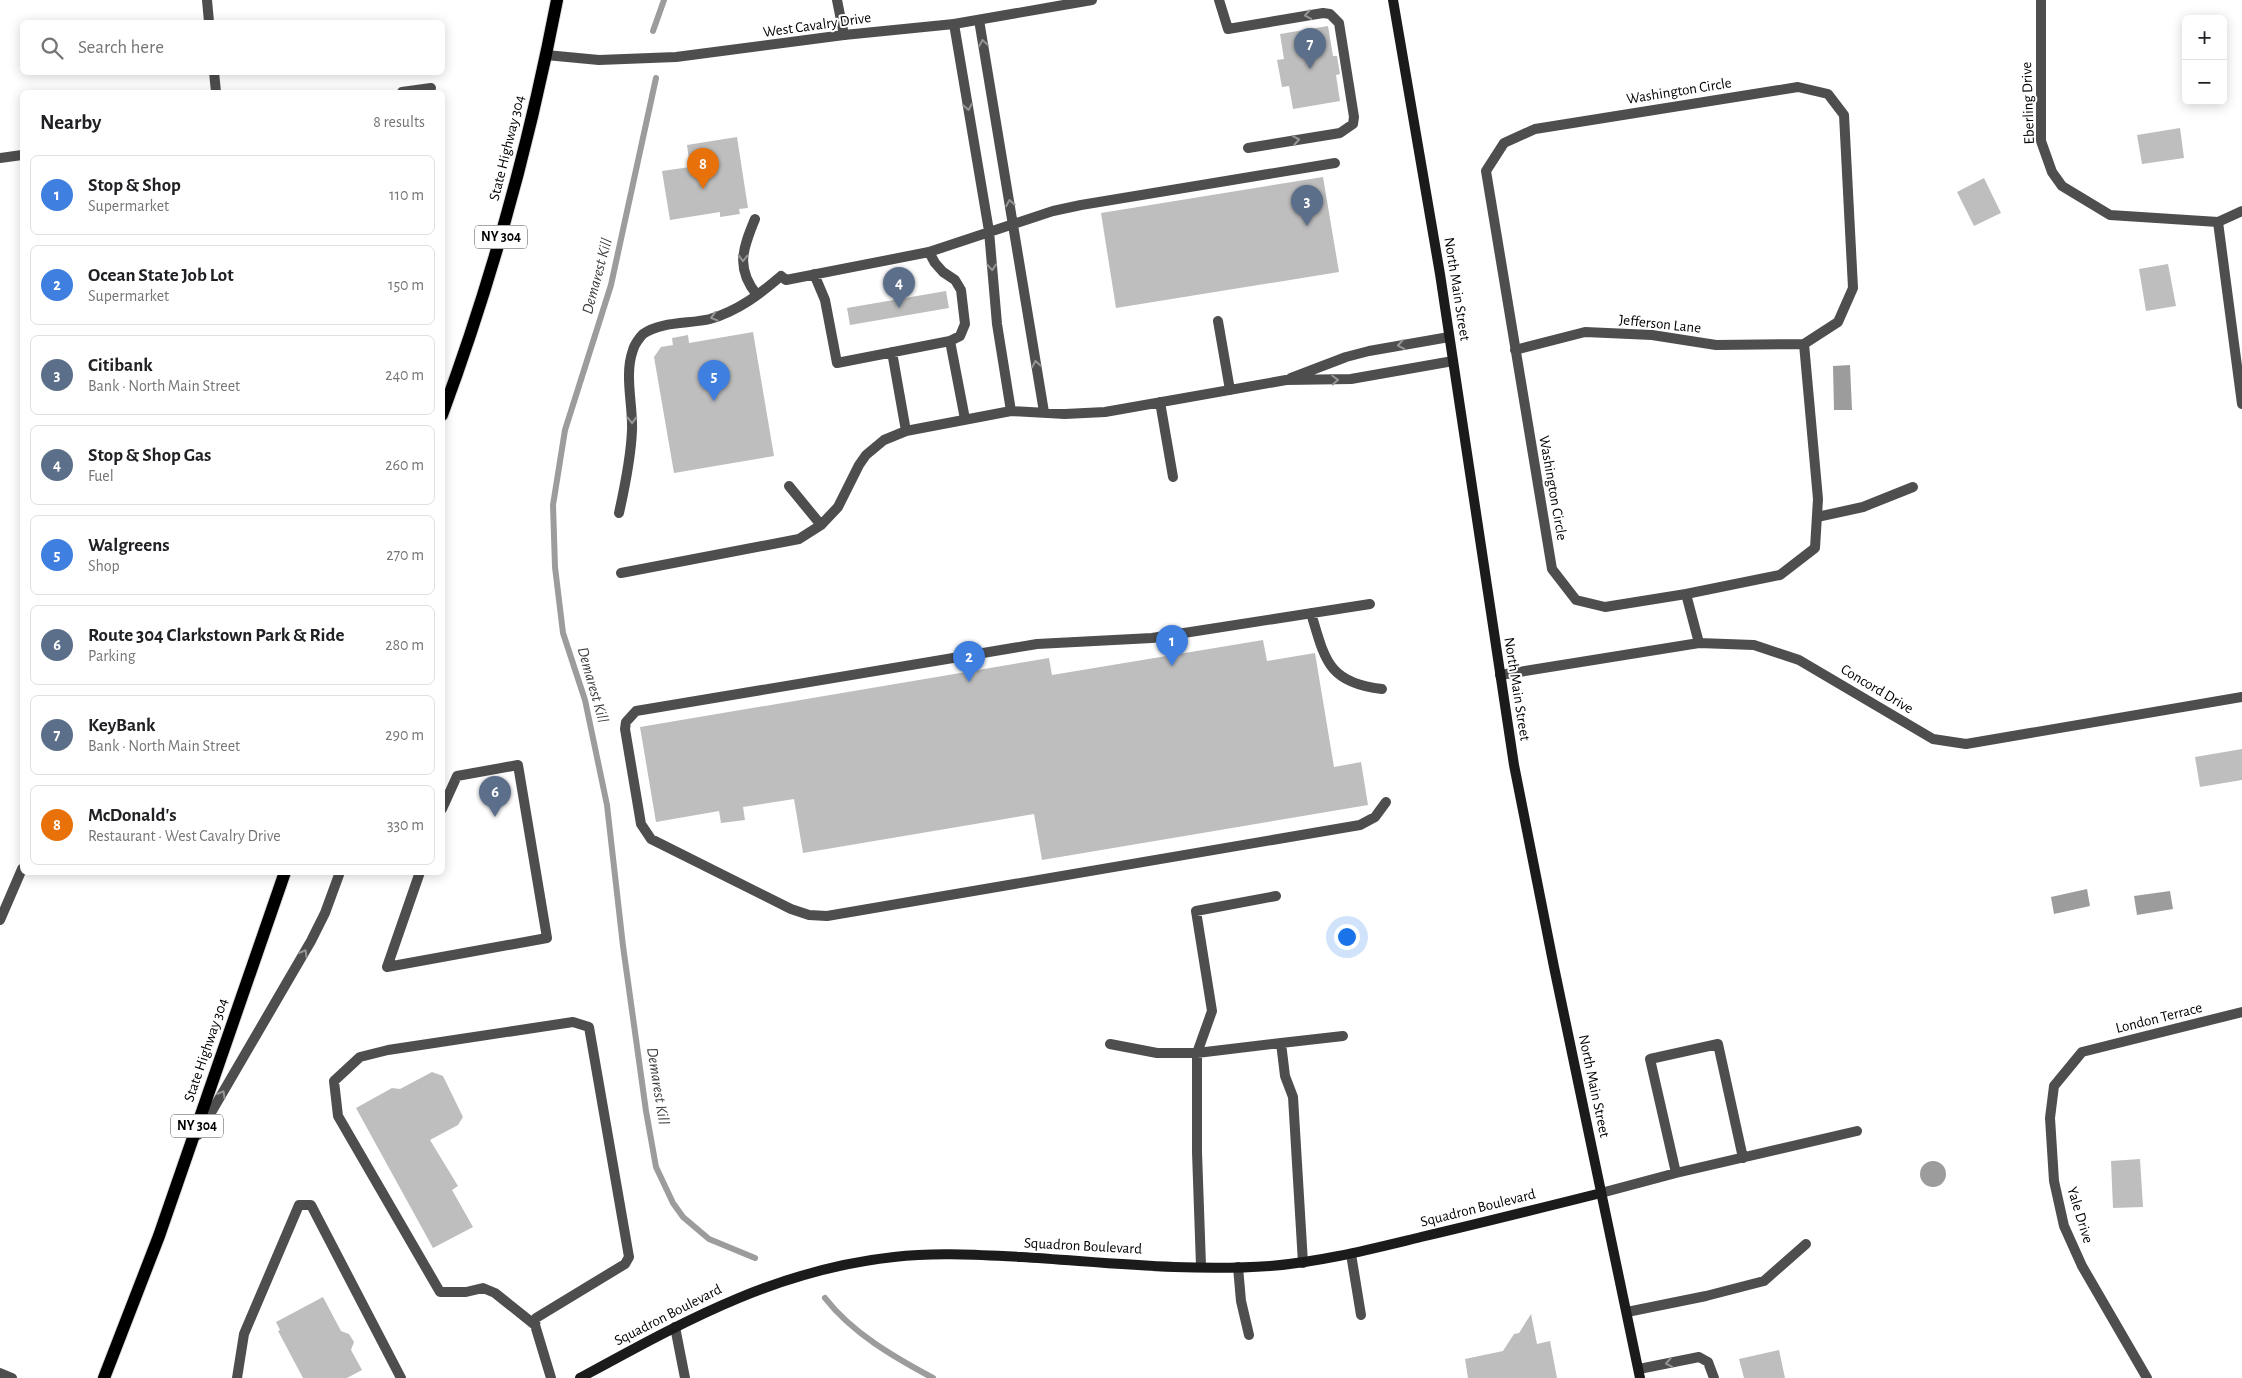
<!DOCTYPE html>
<meta charset="utf-8">
<style>
:root{--surface:#fff;--page:#f6f6f6;--text:#202124;--muted:#757577;--line:#e0e0e0;--accent:#000}
body{margin:0;font-family:"Alegreya Sans",sans-serif;background:var(--page);color:var(--text)}
.controls{position:absolute;right:15px;top:15px;display:grid;overflow:hidden;border-radius:8px;box-shadow:0 2px 12px #0003}
.controls button{width:45px;height:45px;display:grid;place-items:center;padding:0;border:0;border-bottom:1px solid var(--line);background:var(--surface);color:var(--text);font:25px sans-serif}
.you{position:absolute;left:1346px;top:936px;width:18px;height:18px;margin:-12px;border:4px solid #fff;border-radius:50%;background:#1a73e8;box-shadow:0 0 0 8px #1a73e833}
.badge{display:grid;place-items:center;width:32px;height:32px;border-radius:50%;background:var(--accent);color:#fff;font-size:16px;font-weight:700}
.pin{position:absolute;translate:-50% -41px;filter:drop-shadow(0 1px 2px #0008)}
.pin::after{content:'';position:absolute;top:26px;width:18px;height:15px;background:inherit;clip-path:polygon(0 0,100% 0,50% 100%)}
.list{margin:0;padding:0;list-style:none}
h2{display:flex;justify-content:space-between;align-items:center;height:65px;margin:0;padding:0 20px;font-size:21px}
h2 small{font-size:16px;font-weight:400;color:var(--muted)}
.list li{display:grid;grid-template-columns:32px 1fr auto;gap:15px;align-items:center;box-sizing:border-box;height:80px;margin:0 10px 10px;padding:0 10px;border:1px solid var(--line);border-radius:8px}
.list b{display:block;font-size:19px;white-space:nowrap}
.list p{margin:0;font-size:16px;white-space:nowrap;color:var(--muted)}
.list em{font-size:16px;font-style:normal;color:var(--muted)}
.icon{flex:none;width:28px;height:28px;fill:none;stroke:currentColor;stroke-width:2;stroke-linecap:round;stroke-linejoin:round}
.map{position:relative;flex:none;width:2242px;height:1378px;overflow:hidden}
.search{position:absolute;background:var(--surface);box-shadow:0 2px 12px #0003;left:20px;top:20px;width:425px;height:55px;display:flex;align-items:center;gap:12px;box-sizing:border-box;padding:0 18px;border-radius:8px;color:var(--muted);font-size:19px}
.panel{position:absolute;background:var(--surface);box-shadow:0 2px 12px #0003;left:20px;top:90px;width:425px;height:785px;border-radius:8px}
.map>svg:first-child{display:block}
.water{fill:#9c9c9c}
.lines{fill:none;stroke-linecap:round;stroke-linejoin:round}
.stream{stroke:#9c9c9c;stroke-width:6}
.building{fill:#bebebe}
.primary-casing{stroke:#dbdbdb;stroke-width:14}
.lane{stroke:#4e4e4e;stroke-width:10}
.street{stroke:#4e4e4e;stroke-width:10}
.secondary{stroke:#1b1b1b;stroke-width:10}
.primary{stroke:#000;stroke-width:12}
.oneway{stroke:#959595}
.labels{text-anchor:middle;dominant-baseline:central;stroke-width:4;stroke-linejoin:round;paint-order:stroke}
.shield{fill:#fff;stroke:#4c4c4c;stroke-width:1}
.shield-label{font-size:14px;font-weight:bold;fill:#000}
.street-label{font-size:15px;fill:#000;stroke:#fff}
.water-label{font-size:16px;font-style:italic;fill:#3d3d3d;stroke:#fff}
</style>
<div class="map">
<svg width="2242" height="1378" viewBox="0 0 2242 1378">
<rect width="100%" height="100%" fill="#fff"/>
<path class="water" d="M1850 365 1852 410H1834L1833 366Z
M2087 889 2090 906 2054 914 2051 897Z
M2170 891 2173 909 2137 915 2134 896Z
M1920 1174a13 13 0 1 1 26 0a13 13 0 1 1-26 0Z"/>
<g class="lines">
<path class="stream" d="M653 31 664 0
M656 78 611 285 565 430 553 505 555 567 563 633 585 700 607 805 623 946 646 1111 656 1167 673 1203 683 1217 709 1239 755 1258
M825 1298C852 1333 894 1357 933 1378"/>
</g>
<path class="building" d="M1328 26 1333 56H1337L1340 74 1336 75 1340 101 1293 109 1289 86 1282 87 1277 60 1284 59 1280 34Z
M2180 128 2184 158 2142 164 2137 135Z
M737 137 748 208 739 209 740 214 720 217V212L670 220 662 171 690 167 687 145Z
M1323 177 1339 272 1116 308 1101 213Z
M1984 178 2001 213 1974 226 1957 192Z
M2168 264 2176 306 2146 311 2139 269Z
M946 291 949 308 850 325 847 308Z
M753 332 774 456 674 473 654 357 661 347 673 345 672 338 688 335 689 343Z
M1263 640 1267 661 1315 653 1334 767 1361 762 1368 805 1042 860 1034 814 803 853 794 799 743 807 745 820 721 823 719 811 656 822 640 727 1049 658 1052 675Z
M2242 749V780L2200 787 2195 757Z
M432 1072 443 1076 463 1117 458 1125 430 1140 458 1186 452 1190 473 1227 433 1248 356 1108 392 1088 400 1089Z
M2140 1159 2143 1207 2113 1208 2111 1161Z
M323 1297 341 1331 349 1334 354 1342 351 1350 362 1370 347 1378H303L278 1331 280 1330 276 1322Z
M1531 1314 1537 1344 1550 1341 1557 1378H1468L1465 1359 1503 1351 1514 1334 1519 1333Z
M1779 1350 1785 1378H1744L1739 1359Z"/>
<g class="lines">
<defs>
<path id="primary" d="M442 415C492 280 530 141 557 0
M104 1378 159 1236 285 872"/>
</defs>
<use href="#primary" class="primary-casing"/>
<path class="lane" d="M837 0 844 35
M1219 0 1228 29 1323 13 1330 14 1339 23 1354 117 1353 124 1340 133 1248 148
M979 20 1044 412
M954 24 989 231 997 324 1011 411
M755 219C743 248 735 268 757 295
M814 274 825 300 837 363 950 341 960 336 965 324 961 290 955 280 943 272 935 263 929 252
M1218 321 1230 390
M950 341 965 419
M892 352 906 431
M1291 378 1346 357 1369 351 1449 337
M1160 402 1173 477
M789 486 821 525
M619 513C625 486 631 458 632 430 633 405 624 374 633 350 634 345 640 337 643 334 661 321 690 324 710 319 738 311 760 294 781 276L786 280 929 252 1053 211 1081 205 1335 163
M1817 517 1863 507 1913 487
M621 573 799 539 821 525 838 507 859 465 866 455 884 440 906 431 1011 411 1065 414 1105 412 1286 380 1351 379 1453 361
M1370 604 1152 638 1037 644 636 711 626 722 625 729 641 824 651 839 791 909 809 915 827 916 1360 825 1375 817 1386 802
M1311 613C1325 660 1328 683 1382 689
M420 872 387 967 547 938 518 765 457 776 442 809
M1281 1043 1343 1036
M1110 1044 1157 1053H1197L1281 1043 1285 1076 1293 1097 1303 1263
M198 1135 311 941 325 913 340 872
M1676 1173 1650 1059 1718 1044 1743 1158
M1601 1193 1676 1173 1857 1131
M1351 1254 1361 1315
M1201 1266 1197 1152V1053L1212 1011 1196 911 1276 896
M1238 1267 1241 1301 1249 1335
M1627 1312 1706 1296 1764 1281 1806 1244
M535 1325 495 1293 483 1288 466 1292H440L338 1116 334 1081 360 1057 388 1050 573 1022 589 1027 629 1257 625 1264 536 1318 535 1325 551 1378
M675 1327 685 1378
M1639 1369 1699 1357 1708 1362 1714 1378
M237 1378 244 1334 299 1205H311L401 1378"/>
<path class="street" d="M207 0 209 22
M2041 0V141L2052 172 2062 186 2110 215 2218 222 2242 211
M546 55 599 60 676 57 844 35 954 24 1092 0
M214 72 216 92
M402 92 431 88
M0 158 22 155
M2218 222 2242 404
M1515 350 1585 332 1652 335 1716 345 1804 344
M1686 594 1605 607 1576 600 1552 569 1486 171 1504 143 1535 129 1798 87 1828 94 1844 115 1853 288 1838 322 1804 344 1818 499 1815 548 1780 575 1686 594 1699 643
M1500 675 1699 643 1754 645 1799 660 1933 739 1966 744 2242 697
M0 920 22 869
M0 1373 12 1378
M2147 1378 2082 1266 2064 1226 2054 1181 2050 1118 2054 1086 2082 1052 2242 1012"/>
<path class="secondary" d="M1393 0 1440 274 1514 765 1554 967 1640 1378
M580 1378C683 1322 774 1270 894 1257 936 1252 979 1255 1021 1257 1103 1262 1187 1272 1270 1266 1321 1262 1371 1249 1421 1237 1481 1223 1541 1208 1601 1193"/>
<use href="#primary" class="primary"/>
</g>
<defs><path id="oneway-chevron" d="M-2-3.5L2.5 0L-2 3.5" fill="none" stroke-width="1.6" stroke-linecap="round" stroke-linejoin="round" transform="scale(1.25)"/></defs>
<g class="oneway">
<use href="#oneway-chevron" transform="translate(1308 15) rotate(170)"/>
<use href="#oneway-chevron" transform="translate(983 43) rotate(-100)"/>
<use href="#oneway-chevron" transform="translate(968 107) rotate(80)"/>
<use href="#oneway-chevron" transform="translate(1296 140) rotate(-10)"/>
<use href="#oneway-chevron" transform="translate(1010 203) rotate(-100)"/>
<use href="#oneway-chevron" transform="translate(743 258) rotate(91)"/>
<use href="#oneway-chevron" transform="translate(992 267) rotate(86)"/>
<use href="#oneway-chevron" transform="translate(714 317) rotate(164)"/>
<use href="#oneway-chevron" transform="translate(1401 345) rotate(170)"/>
<use href="#oneway-chevron" transform="translate(1036 364) rotate(-100)"/>
<use href="#oneway-chevron" transform="translate(1335 380) rotate(-3)"/>
<use href="#oneway-chevron" transform="translate(632 420) rotate(89)"/>
<use href="#oneway-chevron" transform="translate(304 953) rotate(-60)"/>
<use href="#oneway-chevron" transform="translate(222 1094) rotate(-60)"/>
<use href="#oneway-chevron" transform="translate(1669 1363) rotate(169)"/>
</g>
<g class="labels">
<g class="shield">
<rect x="475" y="225.5" width="52" height="23" rx="4"/>
<rect x="171" y="1114.5" width="52" height="23" rx="4"/>
</g>
<g class="shield-label">
<text x="501" y="237">NY 304</text>
<text x="197" y="1126">NY 304</text>
</g>
<g class="street-label">
<text transform="translate(817 25) rotate(-8)">West Cavalry Drive</text>
<text transform="translate(1679 91) rotate(-9)">Washington Circle</text>
<text transform="translate(2028 103) rotate(-92)">Eberling Drive</text>
<text transform="translate(507 148) rotate(-76)">State Highway 304</text>
<text transform="translate(1457 289) rotate(81)">North Main Street</text>
<text transform="translate(1660 324) rotate(6)">Jefferson Lane</text>
<text transform="translate(1553 488) rotate(80)">Washington Circle</text>
<text transform="translate(1517 689) rotate(81)">North Main Street</text>
<text transform="translate(1877 689) rotate(31)">Concord Drive</text>
<text transform="translate(2159 1018) rotate(-14)">London Terrace</text>
<text transform="translate(206 1050) rotate(-71)">State Highway 304</text>
<text transform="translate(1594 1086) rotate(78)">North Main Street</text>
<text transform="translate(1478 1208) rotate(-14)">Squadron Boulevard</text>
<text transform="translate(2080 1215) rotate(73)">Yale Drive</text>
<text transform="translate(1083 1246) rotate(3)">Squadron Boulevard</text>
<text transform="translate(668 1315) rotate(-27)">Squadron Boulevard</text>
</g>
<g class="water-label">
<text transform="translate(597 276) rotate(-75)">Demarest Kill</text>
<text transform="translate(593 685) rotate(74)">Demarest Kill</text>
<text transform="translate(658 1086) rotate(81)">Demarest Kill</text>
</g>
</g>
</svg>
<div class="controls">
<button>+</button>
<button>−</button>
</div>
<div class="you"></div>
<div class="pin badge" style="left:1172px;top:666px;background:#3f7fe0">1</div>
<div class="pin badge" style="left:969px;top:682px;background:#3f7fe0">2</div>
<div class="pin badge" style="left:1307px;top:226px;background:#5c6f8a">3</div>
<div class="pin badge" style="left:899px;top:308px;background:#5c6f8a">4</div>
<div class="pin badge" style="left:714px;top:401px;background:#3f7fe0">5</div>
<div class="pin badge" style="left:495px;top:817px;background:#5c6f8a">6</div>
<div class="pin badge" style="left:1310px;top:69px;background:#5c6f8a">7</div>
<div class="pin badge" style="left:703px;top:189px;background:#e8710a">8</div>
<div class="search"><svg class="icon" aria-label="search" viewBox="0 0 24 24"><circle cx="10" cy="10" r="6"/><path d="M15 15l6 6"/></svg>Search here</div>
<section class="panel">
<h2>Nearby<small>8 results</small></h2>
<ul class="list">
<li><span class="badge" style="background:#3f7fe0">1</span><div><b>Stop &amp; Shop</b><p>Supermarket</p></div><em>110 m</em></li>
<li><span class="badge" style="background:#3f7fe0">2</span><div><b>Ocean State Job Lot</b><p>Supermarket</p></div><em>150 m</em></li>
<li><span class="badge" style="background:#5c6f8a">3</span><div><b>Citibank</b><p>Bank · North Main Street</p></div><em>240 m</em></li>
<li><span class="badge" style="background:#5c6f8a">4</span><div><b>Stop &amp; Shop Gas</b><p>Fuel</p></div><em>260 m</em></li>
<li><span class="badge" style="background:#3f7fe0">5</span><div><b>Walgreens</b><p>Shop</p></div><em>270 m</em></li>
<li><span class="badge" style="background:#5c6f8a">6</span><div><b>Route 304 Clarkstown Park &amp; Ride</b><p>Parking</p></div><em>280 m</em></li>
<li><span class="badge" style="background:#5c6f8a">7</span><div><b>KeyBank</b><p>Bank · North Main Street</p></div><em>290 m</em></li>
<li><span class="badge" style="background:#e8710a">8</span><div><b>McDonald's</b><p>Restaurant · West Cavalry Drive</p></div><em>330 m</em></li>
</ul>
</section>
</div>
